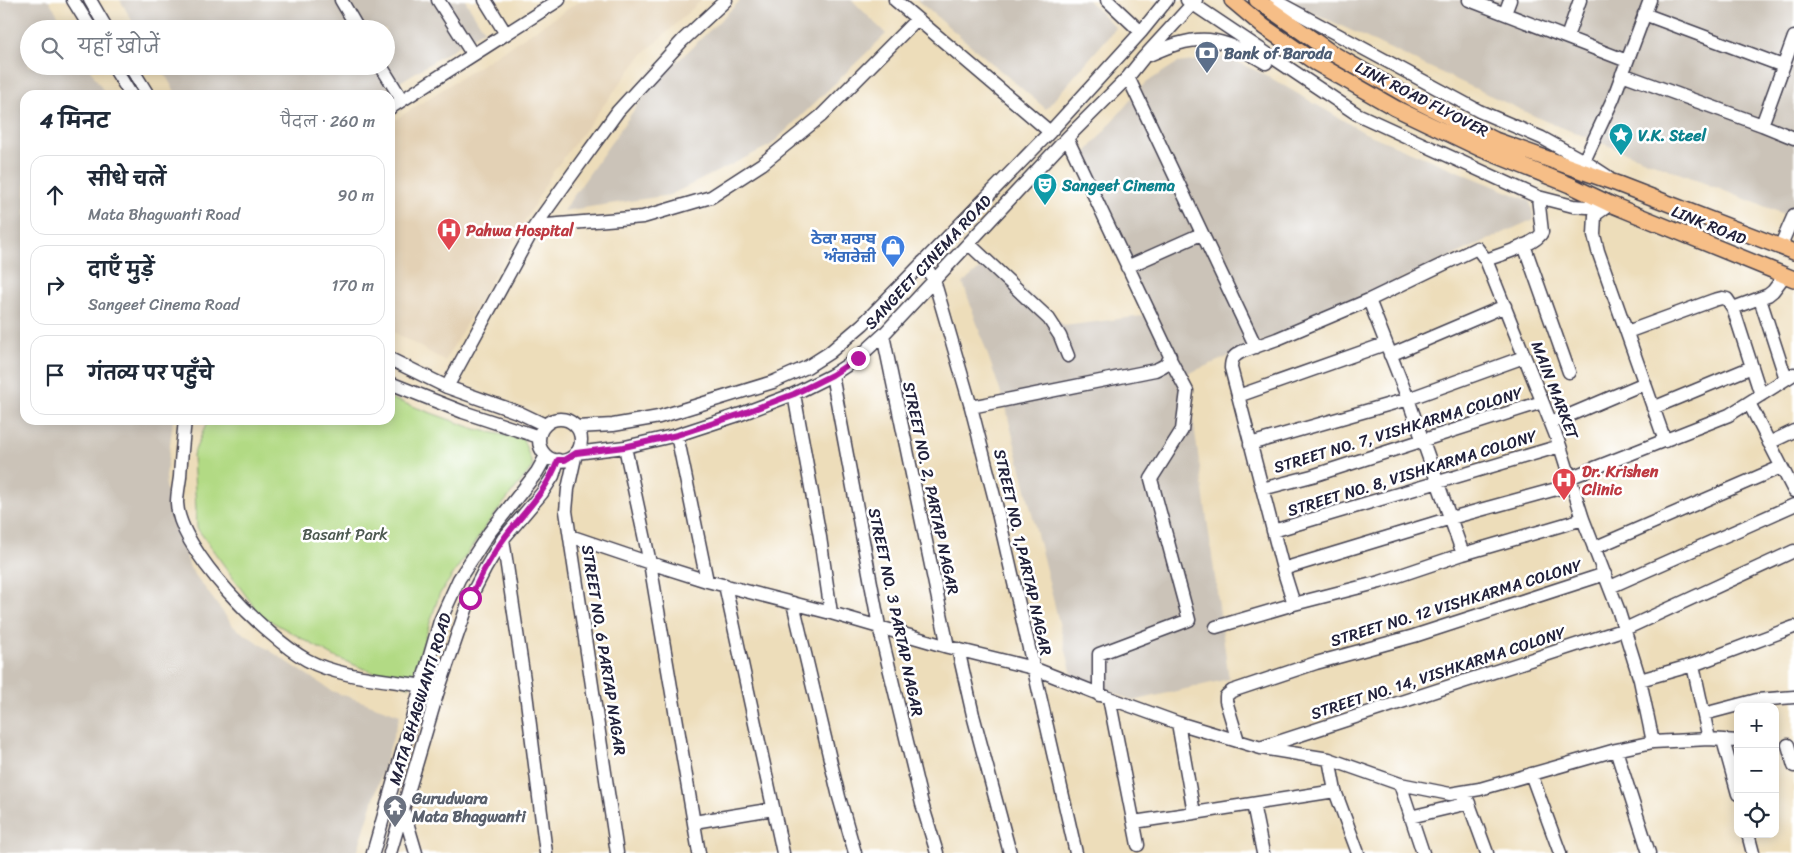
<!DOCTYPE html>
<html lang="hi">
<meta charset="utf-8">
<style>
:root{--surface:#fff;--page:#f2f2f3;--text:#1f2937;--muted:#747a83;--line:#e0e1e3}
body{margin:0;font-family:Sriracha,"Playpen Sans Deva","Noto Sans Gurmukhi",sans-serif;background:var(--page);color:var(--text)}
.controls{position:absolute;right:15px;bottom:15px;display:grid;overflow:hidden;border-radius:10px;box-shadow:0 2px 12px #0003}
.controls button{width:45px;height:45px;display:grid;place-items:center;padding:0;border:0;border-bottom:1px solid var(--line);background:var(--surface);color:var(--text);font:25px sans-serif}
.stop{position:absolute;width:15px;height:15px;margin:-11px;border:4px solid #b5179e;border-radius:50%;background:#fff}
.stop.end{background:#b5179e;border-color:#fff;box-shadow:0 1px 5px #0008}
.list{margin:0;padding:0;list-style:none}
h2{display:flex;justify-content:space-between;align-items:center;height:65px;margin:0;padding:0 20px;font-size:21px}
h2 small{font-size:16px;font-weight:400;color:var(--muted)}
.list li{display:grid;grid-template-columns:32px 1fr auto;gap:15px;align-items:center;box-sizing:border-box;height:80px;margin:0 10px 10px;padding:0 10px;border:1px solid var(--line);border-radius:15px}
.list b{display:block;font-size:19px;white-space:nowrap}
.list p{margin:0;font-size:16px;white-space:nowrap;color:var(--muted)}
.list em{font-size:16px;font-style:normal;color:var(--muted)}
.icon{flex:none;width:28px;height:28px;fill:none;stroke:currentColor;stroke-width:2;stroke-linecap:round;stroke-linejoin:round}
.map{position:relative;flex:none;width:1794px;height:853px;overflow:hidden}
.search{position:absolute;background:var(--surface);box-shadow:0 2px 12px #0003;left:20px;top:20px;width:375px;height:55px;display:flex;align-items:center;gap:12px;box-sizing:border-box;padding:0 18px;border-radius:28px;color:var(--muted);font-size:19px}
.panel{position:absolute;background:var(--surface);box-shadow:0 2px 12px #0003;left:20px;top:90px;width:375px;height:335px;border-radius:15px}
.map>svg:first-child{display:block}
.built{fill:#e3d1b5}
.industrial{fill:#cbc3b8}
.green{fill:#b2da84;stroke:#6a7e60}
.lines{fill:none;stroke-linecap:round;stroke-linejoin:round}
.minor-casing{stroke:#403e4e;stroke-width:15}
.major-casing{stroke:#403e4e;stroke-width:18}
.minor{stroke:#fff;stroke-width:12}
.major{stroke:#f6be87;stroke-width:15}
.route{stroke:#b5179e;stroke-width:6}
.labels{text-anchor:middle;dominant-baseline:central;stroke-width:5;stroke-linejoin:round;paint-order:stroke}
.service-label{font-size:16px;font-weight:bold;fill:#4e5e75;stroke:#fff;text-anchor:start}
.street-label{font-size:16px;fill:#22223b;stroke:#fff}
.culture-label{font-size:16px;font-weight:bold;fill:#0d838f;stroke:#fff;text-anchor:start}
.health-label{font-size:16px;font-weight:bold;fill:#be3a42;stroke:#fff;text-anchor:start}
.shop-label{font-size:16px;font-weight:bold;fill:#366cbe;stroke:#fff;text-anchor:end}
.park-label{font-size:16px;fill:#4d5951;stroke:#fff}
.worship-label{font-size:16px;font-weight:bold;fill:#5b616d;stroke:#fff;text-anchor:start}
</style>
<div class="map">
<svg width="1794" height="853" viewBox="0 0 1794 853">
<rect width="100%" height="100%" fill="#fff"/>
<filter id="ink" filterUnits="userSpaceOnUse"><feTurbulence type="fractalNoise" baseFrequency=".02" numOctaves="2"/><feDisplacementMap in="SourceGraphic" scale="10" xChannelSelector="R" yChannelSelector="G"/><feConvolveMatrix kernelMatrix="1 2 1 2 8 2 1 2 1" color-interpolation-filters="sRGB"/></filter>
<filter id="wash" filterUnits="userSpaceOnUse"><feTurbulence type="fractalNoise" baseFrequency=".0096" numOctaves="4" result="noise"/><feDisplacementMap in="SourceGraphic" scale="20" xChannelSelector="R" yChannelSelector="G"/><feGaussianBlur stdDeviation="1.12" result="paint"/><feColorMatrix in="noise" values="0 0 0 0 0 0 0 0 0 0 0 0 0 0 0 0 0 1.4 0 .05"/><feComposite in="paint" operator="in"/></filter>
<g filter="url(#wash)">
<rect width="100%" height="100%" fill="#edddba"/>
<path class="built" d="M582 0H702L641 56 552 173 445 361 390 330V123Z"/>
<path class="industrial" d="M0 0H49L66 29H29V66H88L106 95H25V420H173L165 486 190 568 234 627 332 691 400 715 357 853H0Z
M120 0H465L484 30 379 95H177L160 66H386V29H137Z
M741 0H852L886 34 771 145 670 195 563 211 648 90Z
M917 0H1088L1116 28 1046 109Z
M1294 0H1794V218L1545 121 1305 9Z
M1225 57 1264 74 1365 133 1530 201 1534 219 1251 347 1187 374 1229 679 1133 701 1072 675 1005 405 963 283 991 259 1064 326 1150 315 1084 155 1144 84 1177 63Z"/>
<path class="green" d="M390 398 475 429 523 439 533 466 488 523 439 595 409 687 335 657 260 615 197 528 193 455 208 420H390Z"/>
</g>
<g filter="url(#ink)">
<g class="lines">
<defs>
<path id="minor" d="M73 0 91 29
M90 0 107 29
M341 0 358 29
M438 0 473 55
M485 0 506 34
M895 0 1050 132
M1107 0 1141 32
M1187 0 1357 114 1538 197 1573 206 1587 207 1610 204
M1276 0 1281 4 1479 111 1542 138 1584 161 1607 176
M1469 0 1627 61
M1505 13 1510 0
M1644 14 1783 66
M1567 37 1580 0
M1149 55C1167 47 1188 38 1209 40 1227 42 1251 54 1266 63
M113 66 131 95
M130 66 148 95
M381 66 402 100
M1622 74 1762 125 1794 138
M1128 77 1256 347
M390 108 559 0
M1762 125 1794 37
M1584 161 1613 99 1650 0
M1609 205 1595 215 1594 235 1598 251 1665 441
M535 226 643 217 711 197 762 164 821 116 917 19
M969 244 1049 319 1060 336 1068 356
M1524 245 1569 372
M1780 247 1794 215
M1486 260C1499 255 1538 244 1542 232L1538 197
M923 262 934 280 971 407 995 500 1076 853
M1127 267 1201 234
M1760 299 1786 379
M1369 300 1408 399 1463 554
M1733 308 1768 295 1773 291 1785 275
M1627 332 1714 300 1722 298 1727 299 1733 308 1761 395
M883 335 948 647
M1390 355 1505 306
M390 359 447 387 520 413 545 425
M832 375 879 626 922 804 937 853
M390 383 463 412 539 437
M447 387 535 226 563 187 618 111 683 40 726 0
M794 394 820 537 831 613
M1238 396 1385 344
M1749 403 1794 491
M971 407 1155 370C1162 367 1169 364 1170 356L1067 138
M1653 408 1752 367
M539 440a21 21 0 1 1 42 0a21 21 0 1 1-42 0Z
M185 420C183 439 181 458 180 477 179 485 177 494 177 503 179 551 267 638 307 660 342 679 390 679 429 687
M1551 423 1645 383
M577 427 613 425 659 417 773 382 807 367 829 353 863 324 1050 132 1141 32 1167 0
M677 435 707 581
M1769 443 1794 431
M1250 444 1408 399 1524 357
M625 447 650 563 699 853
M1569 478 1729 415 1794 374
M1262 489 1312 476 1542 402
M1273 531 1560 446
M570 536 650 563 707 581 831 613 948 647 1033 668 1109 698 1178 723 1261 748 1329 759 1400 784 1450 794 1480 789 1616 750 1653 742 1709 739 1738 741
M503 539 526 693 546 853
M1594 548 1781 467
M1283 569 1451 518 1571 485
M725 585 783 853
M1610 587 1794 505
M793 603 839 797 855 853
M1294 604 1283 569 1231 368C1231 360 1233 356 1241 352L1277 339 1369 300 1477 248 1486 260 1560 446 1583 519 1618 609 1640 680 1653 742
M1216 627 1294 604 1380 582 1463 554 1583 519
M958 649 973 715 1010 853
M1693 665 1709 739
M1640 680 1693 665 1794 627
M1099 695V654L1189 620 1151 479 1182 430 1187 391 1170 359
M1109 698 1138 845
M1704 714 1757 700 1794 697
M1178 723 1194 813 1335 791
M1723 740 1738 794
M1238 741 1226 701V696L1232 691 1316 663 1414 636 1605 574
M1788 745 1794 766
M1263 747 1625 629 1794 551
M1616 750 1649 853
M1329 759 1335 791 1358 853
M1531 774 1560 853
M1400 784 1423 853
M1465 793 1487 853
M1253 804 1263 853
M403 809 416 853
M1410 817 1469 803
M694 822 773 809
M1134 822 1194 813
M1748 834 1753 853
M373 853 440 621 459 579 489 533 537 472 546 456
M390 853 437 694 470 598 485 569 503 539 542 493 553 476 558 460
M617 853 566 511 568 489 576 453 625 447 677 435 741 414 794 394 832 375 858 358 883 335 1067 138 1128 77 1144 57 1196 0"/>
<path id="major" d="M1232 0 1264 27 1316 63 1395 108 1481 149 1570 185 1610 204 1794 279
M1257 0 1332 53 1411 98 1495 140 1618 184 1794 252"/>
</defs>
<use href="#minor" class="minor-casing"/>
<use href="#major" class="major-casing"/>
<use href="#minor" class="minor"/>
<use href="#major" class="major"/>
</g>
</g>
<g class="lines" filter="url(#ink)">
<path class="route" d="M470 598C480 577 491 556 505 537 524 512 547 491 558 460H565L576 453 624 447 677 435 741 414 794 394 832 375 858 358"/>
</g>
<defs>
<symbol id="bank-pin" viewBox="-11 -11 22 30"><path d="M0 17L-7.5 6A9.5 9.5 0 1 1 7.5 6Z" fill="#5c6f8a" stroke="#fff"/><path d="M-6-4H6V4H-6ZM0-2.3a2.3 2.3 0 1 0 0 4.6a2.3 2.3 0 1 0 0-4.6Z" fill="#fff"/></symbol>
<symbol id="sight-pin" viewBox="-11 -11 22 30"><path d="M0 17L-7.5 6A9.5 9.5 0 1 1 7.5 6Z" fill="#0f9aa8" stroke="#fff"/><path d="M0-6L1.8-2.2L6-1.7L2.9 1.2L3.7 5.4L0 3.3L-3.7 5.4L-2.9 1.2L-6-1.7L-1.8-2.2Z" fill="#fff"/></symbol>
<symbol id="theatre-pin" viewBox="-11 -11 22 30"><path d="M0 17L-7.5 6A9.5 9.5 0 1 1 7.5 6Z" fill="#0f9aa8" stroke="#fff"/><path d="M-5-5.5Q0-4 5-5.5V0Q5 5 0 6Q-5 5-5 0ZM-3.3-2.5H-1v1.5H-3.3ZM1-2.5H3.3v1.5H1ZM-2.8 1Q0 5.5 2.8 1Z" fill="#fff"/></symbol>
<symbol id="hospital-pin" viewBox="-11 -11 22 30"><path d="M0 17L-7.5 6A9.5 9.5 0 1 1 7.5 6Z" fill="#e0444e" stroke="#fff"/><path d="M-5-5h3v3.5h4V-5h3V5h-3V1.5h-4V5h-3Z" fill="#fff"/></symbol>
<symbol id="shop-pin" viewBox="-11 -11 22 30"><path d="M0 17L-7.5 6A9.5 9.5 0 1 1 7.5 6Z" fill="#3f7fe0" stroke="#fff"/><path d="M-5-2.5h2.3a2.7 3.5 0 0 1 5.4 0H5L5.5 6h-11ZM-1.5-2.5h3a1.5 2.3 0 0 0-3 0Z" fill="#fff"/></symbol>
<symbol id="temple-pin" viewBox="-11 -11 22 30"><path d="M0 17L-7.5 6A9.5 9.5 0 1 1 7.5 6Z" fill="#6b7280" stroke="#fff"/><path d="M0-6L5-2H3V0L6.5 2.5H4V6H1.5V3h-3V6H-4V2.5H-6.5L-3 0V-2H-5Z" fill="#fff"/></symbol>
</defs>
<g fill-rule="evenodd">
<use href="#bank-pin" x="1193" y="39" width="28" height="38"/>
<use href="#sight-pin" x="1607" y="121" width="28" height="38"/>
<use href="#theatre-pin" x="1031" y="171" width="28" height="38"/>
<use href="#hospital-pin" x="435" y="216" width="28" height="38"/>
<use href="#shop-pin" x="879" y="233" width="28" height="38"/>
<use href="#hospital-pin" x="1550" y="466" width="28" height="38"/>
<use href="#temple-pin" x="381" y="793" width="28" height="38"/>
</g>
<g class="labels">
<g class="service-label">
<text x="1224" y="53">Bank of Baroda</text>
</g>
<g class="street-label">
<text transform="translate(1422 99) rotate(27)">LINK ROAD FLYOVER</text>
<text transform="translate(1709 225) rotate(22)">LINK ROAD</text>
<text transform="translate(928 262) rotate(-47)">SANGEET CINEMA ROAD</text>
<text transform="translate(1555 390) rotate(69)">MAIN MARKET</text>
<text transform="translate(1398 430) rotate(-17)">STREET NO. 7, VISHKARMA COLONY</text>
<text transform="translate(1412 473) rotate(-17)">STREET NO. 8, VISHKARMA COLONY</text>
<text transform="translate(931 488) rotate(78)">STREET NO. 2, PARTAP NAGAR</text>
<text transform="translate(1023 552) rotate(77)">STREET NO. 1,PARTAP NAGAR</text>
<text transform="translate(1456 603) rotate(-17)">STREET NO. 12 VISHKARMA COLONY</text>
<text transform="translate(896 612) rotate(78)">STREET NO. 3 PARTAP NAGAR</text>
<text transform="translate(604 650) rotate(81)">STREET NO. 6 PARTAP NAGAR</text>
<text transform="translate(1438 673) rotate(-18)">STREET NO. 14, VISHKARMA COLONY</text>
<text transform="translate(420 699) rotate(-73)">MATA BHAGWANTI ROAD</text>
</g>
<g class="culture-label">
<text x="1638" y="135">V.K. Steel</text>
<text x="1062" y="185">Sangeet Cinema</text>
</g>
<g class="health-label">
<text x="466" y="230">Pahwa Hospital</text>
<text x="1582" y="471">Dr. Krishen<tspan x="1582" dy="18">Clinic</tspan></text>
</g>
<g class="shop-label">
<text x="876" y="238">ਠੇਕਾ ਸ਼ਰਾਬ<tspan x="876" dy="18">ਅੰਗਰੇਜ਼ੀ</tspan></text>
</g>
<g class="park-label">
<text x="345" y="534">Basant Park</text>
</g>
<g class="worship-label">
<text x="412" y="798">Gurudwara<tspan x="412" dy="18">Mata Bhagwanti</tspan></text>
</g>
</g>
</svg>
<div class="controls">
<button>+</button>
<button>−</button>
<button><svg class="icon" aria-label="locate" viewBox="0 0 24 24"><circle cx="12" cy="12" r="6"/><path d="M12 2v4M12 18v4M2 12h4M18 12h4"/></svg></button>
</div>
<div class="stop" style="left:470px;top:598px"></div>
<div class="stop end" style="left:858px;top:358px"></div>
<div class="search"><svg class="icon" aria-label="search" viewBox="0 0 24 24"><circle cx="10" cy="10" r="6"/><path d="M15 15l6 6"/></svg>यहाँ खोजें</div>
<section class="panel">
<h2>4 मिनट<small>पैदल · 260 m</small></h2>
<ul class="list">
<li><svg class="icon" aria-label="ahead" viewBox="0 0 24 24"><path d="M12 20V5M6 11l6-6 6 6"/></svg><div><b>सीधे चलें</b><p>Mata Bhagwanti Road</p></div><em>90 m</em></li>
<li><svg class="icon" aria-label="right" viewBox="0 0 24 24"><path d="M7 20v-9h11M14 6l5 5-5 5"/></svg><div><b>दाएँ मुड़ें</b><p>Sangeet Cinema Road</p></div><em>170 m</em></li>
<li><svg class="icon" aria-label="arrive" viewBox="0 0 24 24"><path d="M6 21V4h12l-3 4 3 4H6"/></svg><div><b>गंतव्य पर पहुँचे</b></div></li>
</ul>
</section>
</div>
